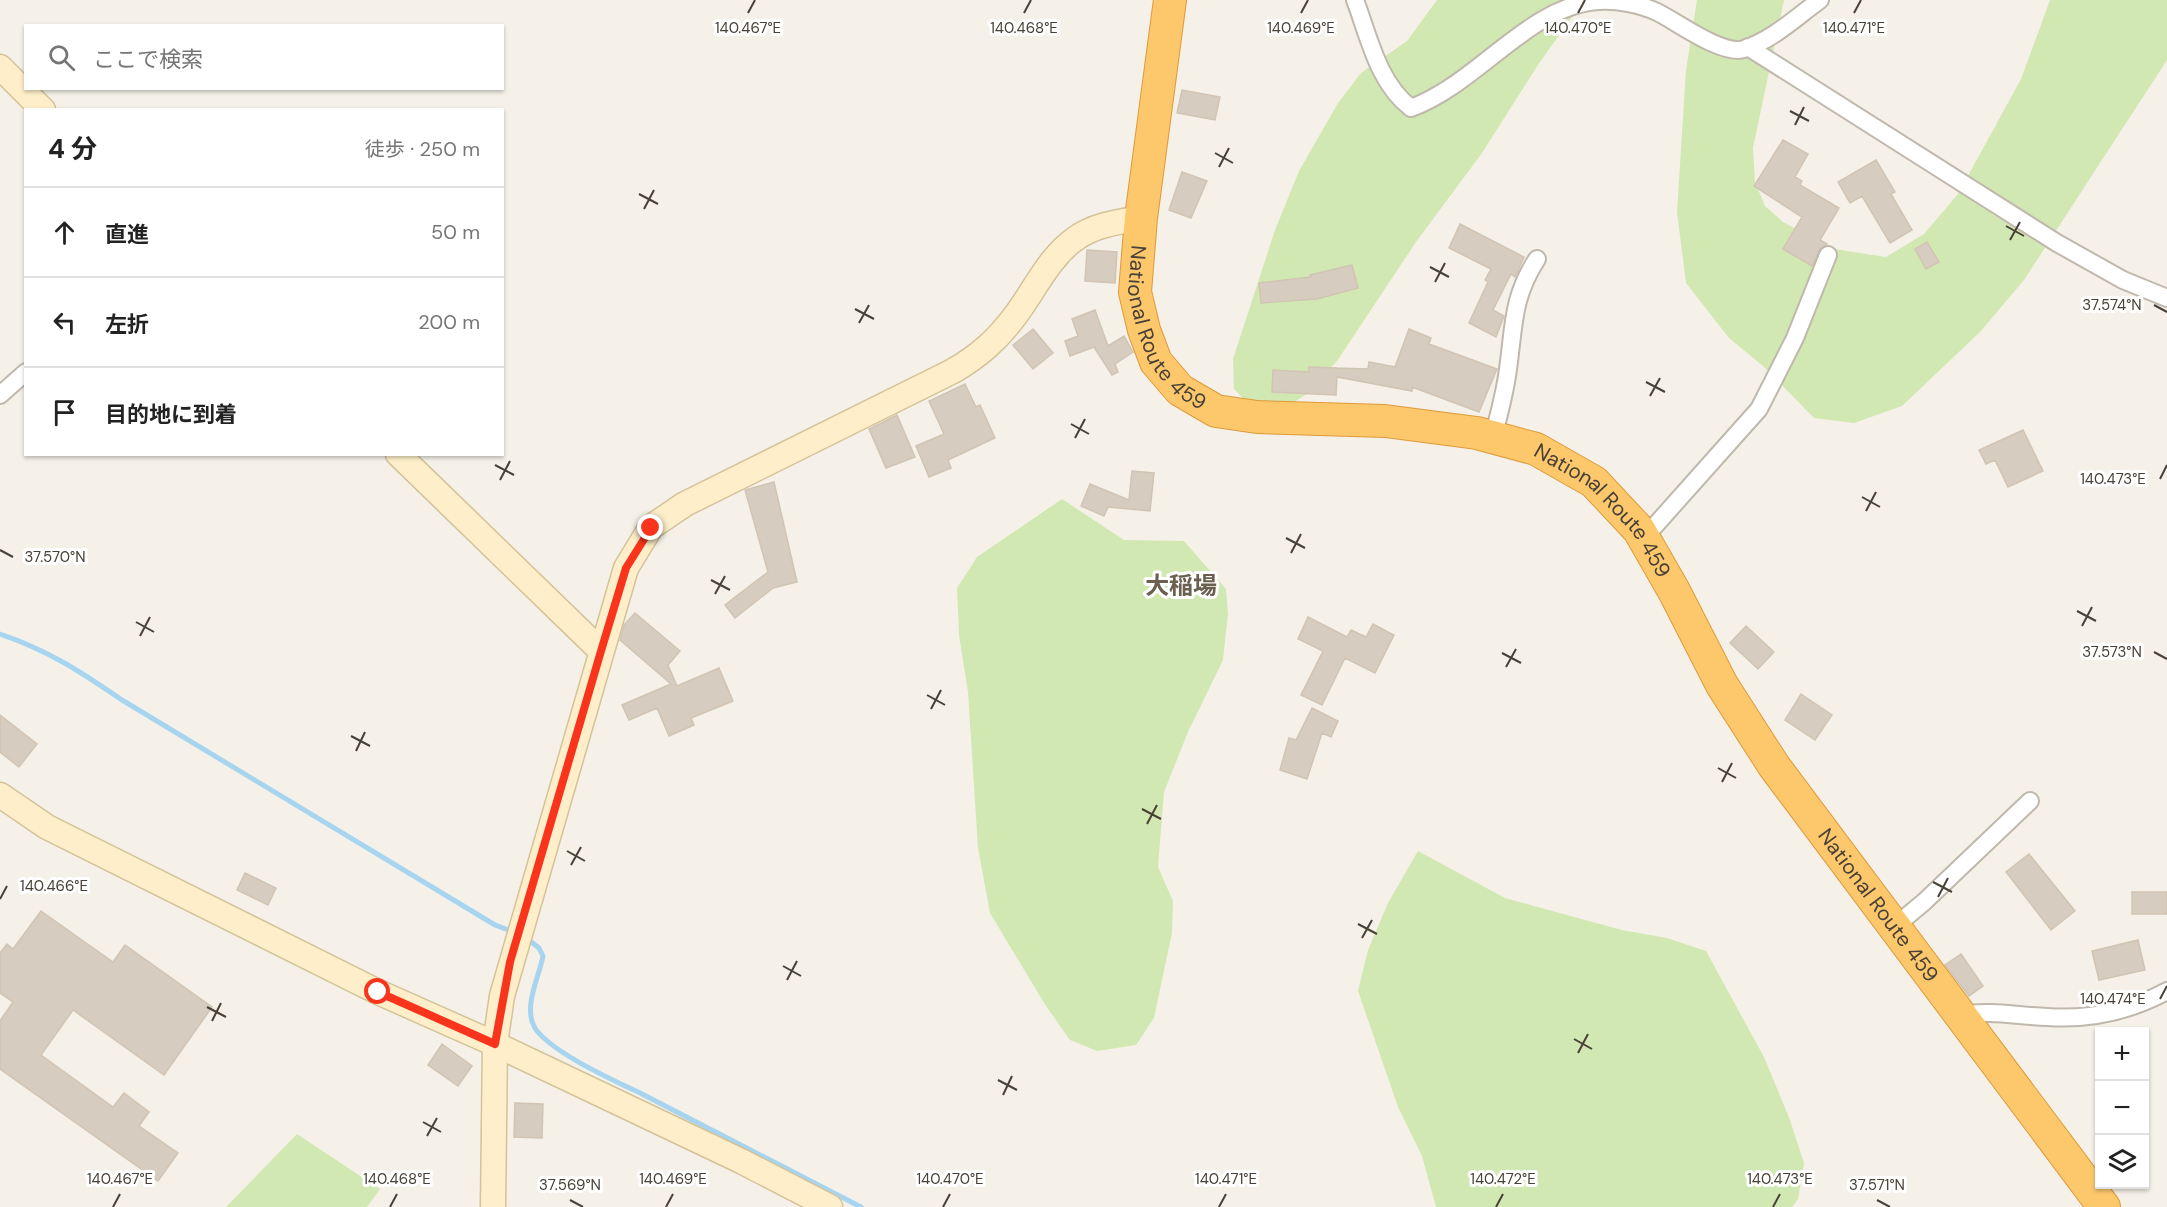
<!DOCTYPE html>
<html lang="ja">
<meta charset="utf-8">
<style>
:root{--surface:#fff;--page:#f6f6f6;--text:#222;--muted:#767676;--line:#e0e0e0}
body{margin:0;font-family:"DM Sans","Noto Sans JP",sans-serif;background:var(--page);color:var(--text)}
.controls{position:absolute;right:18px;bottom:18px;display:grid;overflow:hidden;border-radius:0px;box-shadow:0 2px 4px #0004}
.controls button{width:54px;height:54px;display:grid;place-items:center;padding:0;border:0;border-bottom:2px solid var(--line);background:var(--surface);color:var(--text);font:30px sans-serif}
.stop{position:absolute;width:18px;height:18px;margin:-14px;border:4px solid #f9341c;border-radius:50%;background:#fff}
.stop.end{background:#f9341c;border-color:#fff;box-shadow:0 2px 6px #0008}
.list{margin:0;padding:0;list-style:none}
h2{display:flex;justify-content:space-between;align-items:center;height:78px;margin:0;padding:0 24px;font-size:26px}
h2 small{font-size:20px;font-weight:400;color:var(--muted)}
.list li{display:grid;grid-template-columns:39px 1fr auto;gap:18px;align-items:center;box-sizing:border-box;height:90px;padding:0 24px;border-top:2px solid var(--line)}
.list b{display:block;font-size:22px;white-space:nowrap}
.list em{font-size:20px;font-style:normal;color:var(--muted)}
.icon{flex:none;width:33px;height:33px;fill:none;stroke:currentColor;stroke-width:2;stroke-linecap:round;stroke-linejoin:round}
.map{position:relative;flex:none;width:2167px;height:1207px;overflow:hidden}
.search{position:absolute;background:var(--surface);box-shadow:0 2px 4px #0004;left:24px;top:24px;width:480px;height:66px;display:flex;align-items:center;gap:15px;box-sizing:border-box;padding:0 21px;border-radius:0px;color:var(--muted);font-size:22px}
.panel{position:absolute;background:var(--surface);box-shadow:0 2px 4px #0004;left:24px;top:108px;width:480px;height:348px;border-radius:0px}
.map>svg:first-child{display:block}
.green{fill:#d2e8b3}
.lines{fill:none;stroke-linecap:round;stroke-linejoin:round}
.stream{stroke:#a7d5f0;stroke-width:5}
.building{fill:#d6ccbf;stroke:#d1c4b2;stroke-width:1.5}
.street-casing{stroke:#c0b8ac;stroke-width:20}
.secondary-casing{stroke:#d4c299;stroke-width:27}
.highway-casing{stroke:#dd9b3b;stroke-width:34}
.street{stroke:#fff;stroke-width:16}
.secondary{stroke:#feefca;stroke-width:24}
.highway{stroke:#fdc76c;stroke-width:32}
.route{stroke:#f9341c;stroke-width:8}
.ticks{fill:none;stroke:#484137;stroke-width:2}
.labels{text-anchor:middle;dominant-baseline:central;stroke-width:6;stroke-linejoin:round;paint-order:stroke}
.street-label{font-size:21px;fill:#484137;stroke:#fff}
.quarter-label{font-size:24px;font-weight:bold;fill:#6b5f4f;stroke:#fff}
.ticks-label{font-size:15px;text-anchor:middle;fill:#484137;stroke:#fff;stroke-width:6;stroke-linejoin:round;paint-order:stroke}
</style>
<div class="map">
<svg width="2167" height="1207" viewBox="0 0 2167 1207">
<rect width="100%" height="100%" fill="#f5f1e9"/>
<path class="green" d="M1437 0H1584L1538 65 1482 153 1416 242 1337 361 1307 394 1278 412 1247 402 1234 389 1233 359 1275 230 1299 171 1338 103 1361 73 1407 41Z
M1697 0H1784L1753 148 1755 182 1765 206 1783 222 1834 249 1886 257 1924 234 1958 194 2021 79 2050 0H2167V60L2024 280 1980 332 1902 406 1854 423 1814 418 1763 366 1729 338 1686 283 1677 212 1686 70Z
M1062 499 1124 540 1184 541 1226 589 1228 614 1223 660 1188 732 1164 792 1158 867 1173 901 1172 933 1154 1018 1136 1045 1097 1051 1070 1040 1044 1003 990 913 978 848 968 692 959 635 957 588 977 557Z
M1418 851 1505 898 1622 930 1667 938 1706 951 1764 1057 1790 1120 1804 1163 1798 1199 1792 1207H1436L1422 1156 1398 1107 1358 991 1368 950 1388 903Z
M297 1134 380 1189 367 1207H226Z"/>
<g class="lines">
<path class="stream" d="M0 634C48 650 81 672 122 700L495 925 514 932
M525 937 539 948 543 956C539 978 521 1010 537 1031 557 1055 613 1080 642 1094 715 1132 788 1169 861 1207"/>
</g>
<path class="building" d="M1182 90 1220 97 1215 120 1177 113Z
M1783 140 1808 154 1795 177 1802 181 1800 185 1839 208 1820 240 1827 244 1819 251 1812 266 1783 249 1802 217 1754 186Z
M1876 160 1895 192 1891 194 1912 230 1890 243 1862 196 1850 203 1838 182Z
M1182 172 1207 181 1191 218 1169 210Z
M1460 224 1524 257 1515 277 1511 274 1493 310 1504 316 1496 337 1469 323 1488 282 1485 280 1491 269 1449 248Z
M1927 242 1939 262 1926 269 1915 249Z
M1087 250 1117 252 1115 283 1085 281Z
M1352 265 1358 288 1317 299 1261 303 1259 283 1311 277 1310 275Z
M1095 310 1108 346 1124 336 1133 352 1115 364 1118 372 1112 375 1094 347 1070 356 1065 341 1078 336 1072 319Z
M1033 329 1053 353 1033 369 1013 345Z
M1409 329 1431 338 1429 344 1497 369 1479 412 1412 387V391L1337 377 1336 395 1272 392 1273 370 1309 372V367L1337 368V370V368L1368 369 1369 362 1395 367Z
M965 384 976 407 980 405 995 438 948 460 951 468 929 477 916 446 944 434 929 401Z
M897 415 915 457 886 468 869 429Z
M2023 430 2043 471 2008 487 1995 460 1986 464 1979 450Z
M1132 471 1154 473 1150 511 1108 507 1104 516 1081 506 1090 484 1129 500Z
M774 482 797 582 773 588 735 618 725 605 768 572 745 490Z
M635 613 680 651 668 665 677 686 719 668 733 701 691 718 694 725 669 736 657 708 629 720 622 705 671 684 620 640 624 625Z
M1308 617 1347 637 1351 630 1366 637 1373 624 1394 635 1375 673 1345 658 1322 705 1301 695 1323 651 1298 639Z
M1746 626 1774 652 1758 669 1730 643Z
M1801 694 1832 715 1815 740 1785 720Z
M1312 708 1338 721 1331 737 1322 733 1307 779 1280 770 1289 738 1296 740Z
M0 715 37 744 19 767 0 752Z
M2029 854 2075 911 2051 930 2006 872Z
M245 873 276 888 268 905 237 890Z
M2132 892H2167V914H2132Z
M41 911 113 962 125 945 212 1007 164 1075 73 1010 41 1055 113 1107 124 1093 149 1112 139 1126 178 1153 158 1181 0 1069V1021L13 1002 0 993V953L7 944 13 949Z
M2138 940 2145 970 2099 980 2092 951Z
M1961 954 1983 986 1969 996 1945 965Z
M442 1044 472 1066 458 1086 428 1065Z
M515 1103 543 1104 542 1138 514 1137Z"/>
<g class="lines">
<defs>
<path id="street" d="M1355 0C1369 37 1378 83 1411 108 1479 83 1529 5 1599 1 1617 0 1640 4 1657 12 1676 21 1722 56 1744 49 1774 39 1795 18 1820 0
M1748 47 2057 243 2123 280 2167 298
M0 395 26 372
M1493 437C1499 415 1505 393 1508 369 1514 327 1512 297 1537 259
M1644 538 1759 409 1795 338 1828 255
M1894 927 1924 902 2030 801
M1960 1015C1991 1010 2017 1016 2047 1017 2089 1020 2130 1011 2167 991"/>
<path id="secondary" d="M0 67 43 110
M398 454 601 651
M0 795 47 827 378 992 495 1044 741 1161 830 1207
M493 1207 495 1044 502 996 626 568 651 527 685 504 953 371C979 356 997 340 1015 316 1034 291 1049 257 1075 239 1094 225 1118 222 1141 218"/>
<g id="highway">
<path id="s1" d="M1170 0 1141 218 1135 292 1144 330 1156 362 1180 390 1216 411 1257 417 1385 421 1477 433 1536 449 1594 482 1639 530 1674 591 1722 685 1774 766 2104 1207"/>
</g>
</defs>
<use href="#street" class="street-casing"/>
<use href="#secondary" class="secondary-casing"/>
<use href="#highway" class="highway-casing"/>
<use href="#street" class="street"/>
<use href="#secondary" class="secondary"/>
<use href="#highway" class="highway"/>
</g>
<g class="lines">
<path class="route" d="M378 992 495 1044 510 962 601 651 626 568 651 528"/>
</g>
<path class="ticks" d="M748 13 755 0M1024 13 1031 0M1301 13 1308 0M1578 13 1585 0M1854 13 1861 0M1790 111 1809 121M1795 125 1804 107M1215 153 1233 163M1219 167 1229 148M639 194 658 204M644 209 654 190M2006 226 2024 236M2010 240 2020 222M1430 267 1449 277M1435 282 1445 263M2154 305 2167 312M855 309 874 319M859 323 869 305M1646 382 1665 392M1650 396 1660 378M1071 424 1089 434M1075 438 1085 419M495 465 514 475M2160 479 2167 465M500 480 510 461M1862 497 1880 507M1866 511 1876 492M1286 538 1305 548M0 550 13 557M1291 553 1301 534M711 580 730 590M715 594 725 576M2077 611 2096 621M136 622 154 632M2082 626 2092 607M140 636 150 617M2154 652 2167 659M1502 653 1521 663M1506 667 1516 649M927 695 945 705M931 709 941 690M351 736 370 746M356 751 365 732M1718 768 1736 778M1722 782 1732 763M1142 809 1161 819M1147 824 1157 805M567 851 585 861M571 865 581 847M1933 882 1952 892M1938 897 1948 878M0 899 7 886M1358 924 1377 934M1362 938 1372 920M783 966 801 976M787 980 797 961M2160 999 2167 986M207 1007 226 1017M212 1021 221 1003M1574 1039 1592 1049M1578 1053 1588 1034M998 1080 1017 1090M1003 1095 1012 1076M423 1122 441 1132M427 1136 437 1118M570 1200 583 1207M1877 1200 1890 1207M113 1207 120 1194M390 1207 397 1194M666 1207 673 1194M943 1207 950 1194M1219 1207 1226 1194M1496 1207 1503 1194M1773 1207 1780 1194"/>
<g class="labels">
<g class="street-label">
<text stroke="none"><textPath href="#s1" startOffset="340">National Route 459</textPath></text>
<text stroke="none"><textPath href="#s1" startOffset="862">National Route 459</textPath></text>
<text stroke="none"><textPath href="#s1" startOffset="1348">National Route 459</textPath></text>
</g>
<g class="quarter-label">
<text x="1181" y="585">大稲場</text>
</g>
</g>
<g class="ticks-label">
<text x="748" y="33">140.467°E</text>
<text x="1024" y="33">140.468°E</text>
<text x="1301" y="33">140.469°E</text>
<text x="1578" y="33">140.470°E</text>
<text x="1854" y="33">140.471°E</text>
<text x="2112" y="310">37.574°N</text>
<text x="2113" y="484">140.473°E</text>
<text x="55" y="562">37.570°N</text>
<text x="2112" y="657">37.573°N</text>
<text x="54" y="891">140.466°E</text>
<text x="2113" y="1004">140.474°E</text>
<text x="120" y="1184">140.467°E</text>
<text x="397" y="1184">140.468°E</text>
<text x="673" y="1184">140.469°E</text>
<text x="950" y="1184">140.470°E</text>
<text x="1226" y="1184">140.471°E</text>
<text x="1503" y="1184">140.472°E</text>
<text x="1780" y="1184">140.473°E</text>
<text x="570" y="1190">37.569°N</text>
<text x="1877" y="1190">37.571°N</text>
</g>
</svg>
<div class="controls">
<button>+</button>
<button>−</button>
<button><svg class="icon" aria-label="layers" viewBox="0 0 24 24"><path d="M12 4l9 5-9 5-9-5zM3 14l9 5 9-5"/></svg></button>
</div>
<div class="stop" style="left:378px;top:992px"></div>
<div class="stop end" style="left:651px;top:528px"></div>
<div class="search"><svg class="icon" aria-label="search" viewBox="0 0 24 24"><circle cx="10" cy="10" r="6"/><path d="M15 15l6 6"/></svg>ここで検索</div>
<section class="panel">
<h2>4 分<small>徒歩 · 250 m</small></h2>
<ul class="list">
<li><svg class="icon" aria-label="ahead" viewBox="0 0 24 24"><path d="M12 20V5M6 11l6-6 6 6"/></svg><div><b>直進</b></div><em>50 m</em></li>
<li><svg class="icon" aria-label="left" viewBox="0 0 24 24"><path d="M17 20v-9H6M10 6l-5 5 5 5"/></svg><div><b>左折</b></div><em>200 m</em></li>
<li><svg class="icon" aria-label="arrive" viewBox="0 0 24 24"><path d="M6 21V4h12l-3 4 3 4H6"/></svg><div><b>目的地に到着</b></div></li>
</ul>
</section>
</div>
